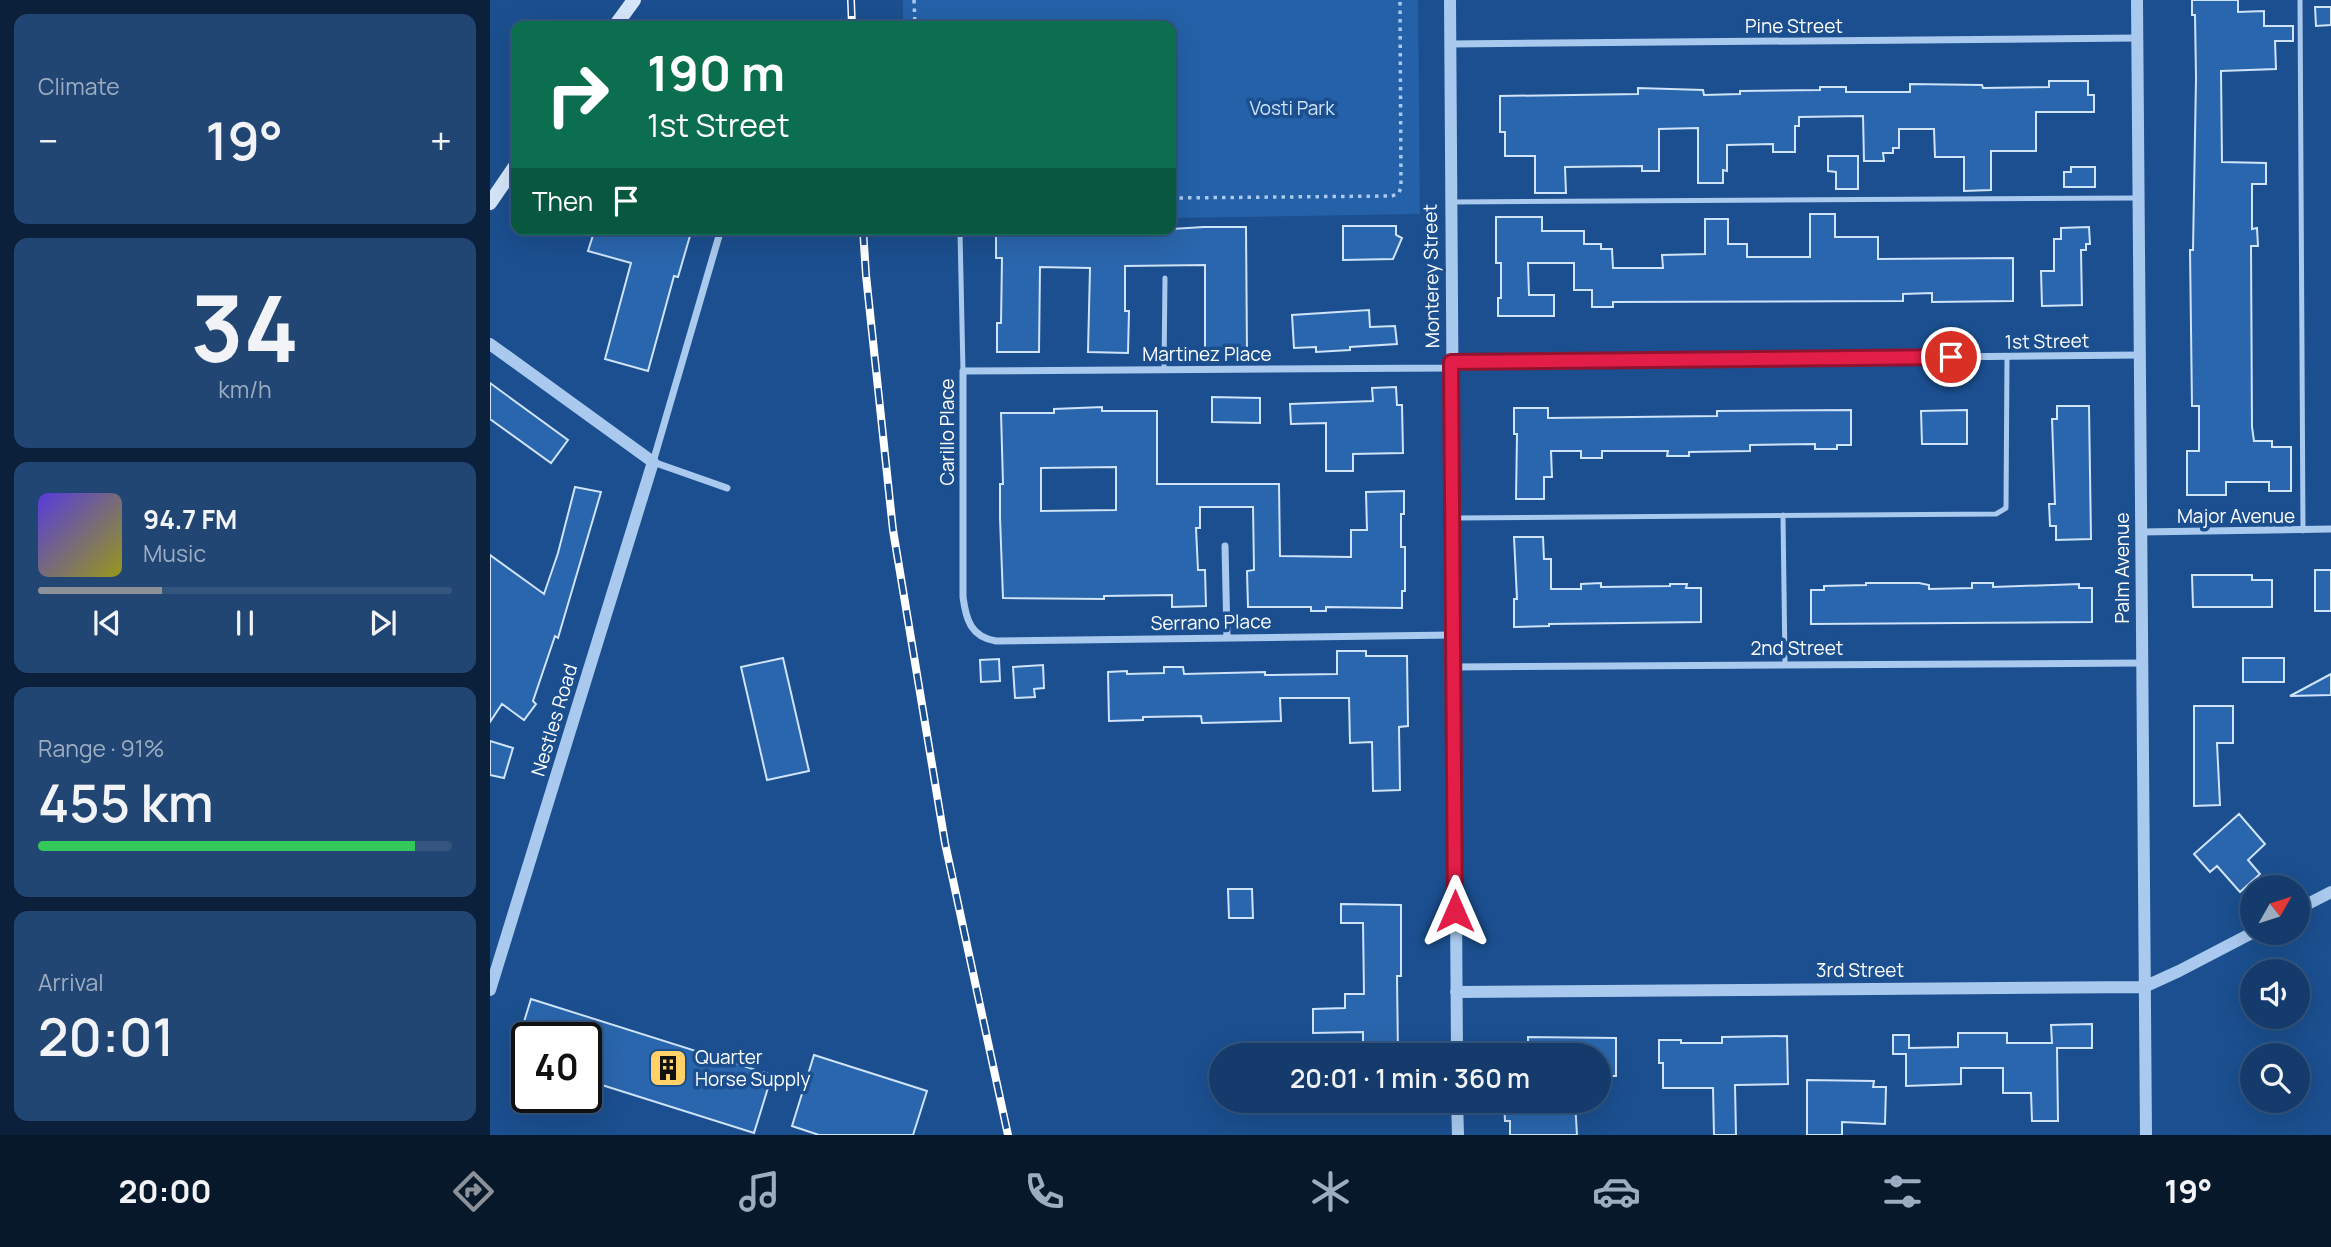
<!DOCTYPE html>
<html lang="en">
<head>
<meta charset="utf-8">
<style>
  :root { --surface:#143b6b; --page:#214673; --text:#f1f3f6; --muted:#9dadc1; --line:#33557e; --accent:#8c9099 }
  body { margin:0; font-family:Manrope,sans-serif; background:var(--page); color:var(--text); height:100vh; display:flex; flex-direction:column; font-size:26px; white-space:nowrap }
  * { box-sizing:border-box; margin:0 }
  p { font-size:23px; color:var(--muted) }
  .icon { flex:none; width:38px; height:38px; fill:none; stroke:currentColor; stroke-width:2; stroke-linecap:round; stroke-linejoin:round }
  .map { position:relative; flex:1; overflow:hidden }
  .drawer { display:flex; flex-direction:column; gap:14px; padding:14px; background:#0b203b; width:490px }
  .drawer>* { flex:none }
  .hud { position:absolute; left:21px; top:21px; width:665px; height:214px; border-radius:14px; box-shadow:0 7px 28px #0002,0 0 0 2px var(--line); background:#0b6e4f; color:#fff; overflow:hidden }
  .needle { width:46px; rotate:51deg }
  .buttons { position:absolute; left:1750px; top:875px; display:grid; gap:14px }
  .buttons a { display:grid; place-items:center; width:70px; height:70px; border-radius:50%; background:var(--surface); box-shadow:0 7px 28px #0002,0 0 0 2px var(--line); font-size:35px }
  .speed { position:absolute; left:21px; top:1022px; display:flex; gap:14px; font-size:35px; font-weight:700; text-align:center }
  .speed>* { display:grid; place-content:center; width:91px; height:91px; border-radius:50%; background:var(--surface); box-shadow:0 7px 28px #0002,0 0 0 2px var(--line); line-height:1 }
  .speed .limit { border:4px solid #111; border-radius:10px; background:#fff; color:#111 }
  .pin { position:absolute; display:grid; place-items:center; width:60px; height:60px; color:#fff; margin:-30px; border:4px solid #fff; border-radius:50%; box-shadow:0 2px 7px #0007 }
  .me { position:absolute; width:77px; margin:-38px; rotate:0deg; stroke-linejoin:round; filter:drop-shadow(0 0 5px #0008) }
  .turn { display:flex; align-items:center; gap:24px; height:147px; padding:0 21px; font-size:32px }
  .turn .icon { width:91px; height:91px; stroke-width:2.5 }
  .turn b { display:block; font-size:49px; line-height:60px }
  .then { display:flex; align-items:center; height:66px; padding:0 21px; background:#0003; gap:14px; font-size:26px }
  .big { font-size:52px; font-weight:600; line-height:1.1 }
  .drawer .tile { flex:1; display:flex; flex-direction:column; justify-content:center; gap:10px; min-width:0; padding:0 24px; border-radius:14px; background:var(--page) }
  .drawer .dial { align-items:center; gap:0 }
  .dial b { font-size:91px; line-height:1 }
  .song { display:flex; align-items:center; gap:21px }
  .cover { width:84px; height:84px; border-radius:10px; background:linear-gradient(135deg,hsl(250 70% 55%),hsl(60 70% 35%)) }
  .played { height:7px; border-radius:4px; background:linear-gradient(90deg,var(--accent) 30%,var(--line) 30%) }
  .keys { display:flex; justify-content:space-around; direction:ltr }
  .heat { display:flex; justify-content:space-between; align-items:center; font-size:38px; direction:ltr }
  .charge { height:10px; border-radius:5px; background:linear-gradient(90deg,#34c759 91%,var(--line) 0) }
  .trip { position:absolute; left:719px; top:1043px; width:402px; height:70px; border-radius:35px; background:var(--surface); box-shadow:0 7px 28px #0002,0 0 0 2px var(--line); font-weight:600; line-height:70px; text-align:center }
  .menu { display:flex; height:112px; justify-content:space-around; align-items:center; background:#08182b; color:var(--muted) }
  .menu .icon { width:49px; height:49px }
  .menu .on { color:var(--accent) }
  .menu b { font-size:32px; color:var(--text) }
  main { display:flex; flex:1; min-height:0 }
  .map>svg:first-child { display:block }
  .green { fill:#2461a8 }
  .building { fill:#2a66ad; stroke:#cfe3fa; stroke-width:2; fill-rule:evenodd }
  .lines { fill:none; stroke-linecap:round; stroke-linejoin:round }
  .path { stroke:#a9c9ee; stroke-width:3.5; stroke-dasharray:3.5 5; stroke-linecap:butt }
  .service { stroke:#a9c9ee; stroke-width:5 }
  .minor { stroke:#a9c9ee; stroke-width:7 }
  .tertiary { stroke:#a9c9ee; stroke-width:12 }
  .secondary { stroke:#d6e6fa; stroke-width:14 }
  .rail-casing { stroke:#fff; stroke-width:8 }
  .rail { stroke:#1b4f8f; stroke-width:5; stroke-dasharray:16; stroke-linecap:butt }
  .route-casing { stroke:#92132f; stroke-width:18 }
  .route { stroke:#e11d48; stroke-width:12 }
  .labels { text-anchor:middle; stroke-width:7; stroke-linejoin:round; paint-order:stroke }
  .street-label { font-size:19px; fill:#fff; stroke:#1b4f8f }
  .park-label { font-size:19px; fill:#cfe3fa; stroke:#1b4f8f }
  .poi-label { font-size:19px; fill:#fff; stroke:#1b4f8f; text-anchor:start }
</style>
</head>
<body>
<main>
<section class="drawer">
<div class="tile"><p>Climate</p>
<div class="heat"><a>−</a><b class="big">19°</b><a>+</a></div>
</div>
<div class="tile dial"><b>34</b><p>km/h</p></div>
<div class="tile">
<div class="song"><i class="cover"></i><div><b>94.7 FM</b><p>Music</p></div></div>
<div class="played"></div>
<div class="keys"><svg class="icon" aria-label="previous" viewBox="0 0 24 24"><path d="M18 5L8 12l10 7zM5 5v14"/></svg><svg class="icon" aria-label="pause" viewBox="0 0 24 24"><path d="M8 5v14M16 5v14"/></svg><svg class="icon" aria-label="next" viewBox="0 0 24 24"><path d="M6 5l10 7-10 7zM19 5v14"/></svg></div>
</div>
<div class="tile"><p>Range · 91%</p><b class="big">455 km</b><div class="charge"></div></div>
<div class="tile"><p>Arrival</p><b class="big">20:01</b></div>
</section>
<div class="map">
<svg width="1841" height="1135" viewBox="0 0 1841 1135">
  <rect width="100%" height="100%" fill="#1b4f8f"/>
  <!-- green -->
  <path class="green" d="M413 0H928L930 214 681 218V26H413Z"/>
  <!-- building -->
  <path class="building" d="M1702 0H1748V12L1774 11V26H1803V41H1785L1786 69 1731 71 1732 162 1776 163V184H1762V229L1767 228 1768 246H1761L1762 427 1764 441H1782V447H1801V491H1779V482H1736V495H1697V451H1709V406H1702L1700 250H1703L1706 78 1705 15H1702Z
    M1825 7H1841V25L1826 26Z
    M1559 81H1598V95H1604V112H1546V151H1501V190L1474 191V157H1445L1444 129H1409V148H1403V153H1393L1394 161H1374L1373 116 1309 117V126H1305V152H1283V144L1237 145V171L1233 170V183H1208V128L1169 129V171H1152V166L1075 167 1076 193H1045V156H1015V132H1010V96L1148 94V88L1213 90 1214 95 1250 94V91L1330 90V87H1356V92H1420V84L1492 85 1493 88 1559 87Z
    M1338 156H1368V189H1346V172L1338 171Z
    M1581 167H1605V187H1574V172H1581Z
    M1320 214H1345V237H1388V259L1523 258V301L1442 302V293L1413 294V301L1123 302V307H1102V290H1084V263H1038L1039 295H1064V316H1008V298H1011V263H1006V217H1052V231H1094V244H1111V249H1122L1123 268H1173L1172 255 1215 254V219H1238V244H1257V257H1320Z
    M853 226H906V235L912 238 903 259 853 260Z
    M714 227H756L757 352H715V265L635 266V311H639L638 353 598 352 600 268 550 267 549 352H507V323H511L512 258H506V229H681Z
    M1599 227 1600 244H1596V250H1591L1592 305 1552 306 1551 271H1564V239H1571V228Z
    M105 229H202L188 277 184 276 158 371 115 359 141 263 98 251Z
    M879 310 880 327 905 326 907 344 860 347V350L826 352V347L804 348 802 315Z
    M0 383 78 440 61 463 0 419Z
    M906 387 907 405H912L913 453 863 454V471H836V423L801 424 800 404 883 401 882 388Z
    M722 397 770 398V423L722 422Z
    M1567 406H1599L1601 539 1566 540V526H1560L1559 504H1565L1562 419H1567Z
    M612 407V411H667V484H789L790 556 861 557V530H877L876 492 914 491V514H911V547H915V591H912V608L836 607V611H821V607H758L757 571 764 570 763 507H710V528H706L708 570H715L716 606 682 607V595L614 596V599L513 598 510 518V484H513L511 413H564V409ZM626 467V510L551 511V468Z
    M1024 408H1058V418L1227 416V411L1361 410V445H1347V449H1325V444L1260 445V451L1199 452V456H1177L1178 451H1112V458H1091V451H1061L1062 477H1054V499H1026L1027 434H1024Z
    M1477 410V444H1432L1431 411Z
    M85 487 111 492 68 638 65 636 43 701 46 704 34 720 12 704 0 722V555L54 594 68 553Z
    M1024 537H1053L1054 559H1061V589H1091V584L1111 583V587L1180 586V584H1197L1196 588H1211V622L1059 624V626L1024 627V599H1027Z
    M1825 570H1841V611H1825Z
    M1702 575H1762V580H1782V607H1703Z
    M1376 583H1429L1439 585V589L1482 588V583H1503V587L1589 584V588H1602V622L1321 624V590H1334V586L1376 585Z
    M847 651H876V656H917L918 726 909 727 910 790 883 791 882 742 860 743 859 698H790L791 721 712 723 711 716 653 717V720L619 721 618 672 637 671V674L674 673V667H693L694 674 775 672V675L847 674Z
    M293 658 319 771 277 780 251 667Z
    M1753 658H1794V682H1753Z
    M509 659 510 681 491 682 490 660Z
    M553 665 554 688 544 689 545 697 525 698 523 667Z
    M1841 674V695L1800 696Z
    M1704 706H1743V743H1727L1730 805 1704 806Z
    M0 741 23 748 14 778 0 775Z
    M1749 814 1775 844 1758 860 1770 874 1750 892 1727 866 1720 872 1704 854Z
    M738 889H762L763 918H739Z
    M851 904 911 905V976H907L908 1055H873V1032L823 1033V1009L855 1008V994H874L873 923H851Z
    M41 999 282 1075 264 1133 96 1080V1038H29Z
    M1602 1024V1048H1567L1568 1121H1542L1541 1093H1513V1068H1471V1084L1416 1086V1054H1403V1035H1419V1048L1468 1047V1033H1517V1043H1562L1561 1025Z
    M1297 1036 1298 1084 1245 1085 1246 1135H1224L1223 1088H1173V1063H1169V1040H1191V1043H1232V1037Z
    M1038 1037 1126 1038V1076H1110V1055H1038Z
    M324 1055 437 1091 423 1135H329L302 1126Z
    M1317 1080 1384 1081 1383 1087H1396L1395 1124 1352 1122V1135H1317Z
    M1014 1101H1085L1087 1135H1020V1121H1015Z"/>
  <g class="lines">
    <!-- path -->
    <path class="path" d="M424 0 425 26
      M681 198 902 196 909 193 911 187 910 0"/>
    <!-- service -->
    <path class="service" d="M1810 0 1813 531
      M962 202 1648 198
      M470 232 473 371
      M674 370 675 278
      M1293 515 1295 663
      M965 518 1506 514 1516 508 1517 357"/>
    <!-- minor -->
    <path class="minor" d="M960 44 1647 38
      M231 229 163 462 237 488
      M962 362 1650 355
      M961 368 473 371V597C476 620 481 637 506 641L963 635
      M1651 532 1841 529
      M735 546 737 637
      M964 667 1652 663"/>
    <!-- tertiary -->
    <path class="tertiary" d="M960 0 967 1055
      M1647 0 1656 1135
      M0 344 163 462 0 990
      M1808 909 1841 892
      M966 992 1654 987 1689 971 1762 933
      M967 1101 968 1135"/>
    <!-- secondary -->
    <path class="secondary" d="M125 26 144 0
      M0 203 26 165"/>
    <defs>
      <path id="rail" d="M361 0 362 26
        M373 229 376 275 403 530 455 843 518 1135"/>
    </defs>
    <!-- rail casing -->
    <use href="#rail" class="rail-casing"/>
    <!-- rail -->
    <use href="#rail" class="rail"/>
  </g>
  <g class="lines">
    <defs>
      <path id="route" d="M965 911 961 362 1461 357"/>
    </defs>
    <!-- route casing -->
    <use href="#route" class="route-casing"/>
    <!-- route -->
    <use href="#route" class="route"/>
  </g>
  <!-- icons -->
  <defs>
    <symbol id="building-square" viewBox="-11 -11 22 22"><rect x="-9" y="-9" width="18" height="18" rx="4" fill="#ffd166" stroke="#1b4f8f"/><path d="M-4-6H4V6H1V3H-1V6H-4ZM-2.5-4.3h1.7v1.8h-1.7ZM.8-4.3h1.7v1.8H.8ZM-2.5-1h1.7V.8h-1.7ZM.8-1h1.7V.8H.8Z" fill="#111"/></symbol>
  </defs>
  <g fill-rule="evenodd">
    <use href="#building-square" x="156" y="1046" width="44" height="44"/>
  </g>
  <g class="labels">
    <!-- street labels -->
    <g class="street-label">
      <text x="1304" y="33">Pine Street</text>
      <text transform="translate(941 276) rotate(-91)" y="7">Monterey Street</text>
      <text transform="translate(1557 341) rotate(-1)" y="7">1st Street</text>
      <text x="717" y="361">Martinez Place</text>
      <text transform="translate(457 432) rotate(-90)" y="7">Carillo Place</text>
      <text x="1746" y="523">Major Avenue</text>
      <text transform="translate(1632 568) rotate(-90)" y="7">Palm Avenue</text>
      <text transform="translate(721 622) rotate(-1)" y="7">Serrano Place</text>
      <text x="1307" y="655">2nd Street</text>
      <text transform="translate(64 720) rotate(-73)" y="7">Nestles Road</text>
      <text x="1370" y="977">3rd Street</text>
    </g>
    <!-- park labels -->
    <g class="park-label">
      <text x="802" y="115">Vosti Park</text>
    </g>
    <!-- poi labels -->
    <g class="poi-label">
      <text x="205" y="1064">Quarter<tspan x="205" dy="22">Horse Supply</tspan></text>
    </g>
  </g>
</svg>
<div class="buttons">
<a><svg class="needle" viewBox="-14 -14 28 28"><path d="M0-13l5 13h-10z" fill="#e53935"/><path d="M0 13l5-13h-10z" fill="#9dadc1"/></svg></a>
<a><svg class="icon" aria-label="sound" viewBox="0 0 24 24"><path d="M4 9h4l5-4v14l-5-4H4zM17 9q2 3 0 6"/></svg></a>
<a><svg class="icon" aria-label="search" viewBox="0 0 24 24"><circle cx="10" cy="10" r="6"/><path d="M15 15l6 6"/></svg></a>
</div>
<div class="speed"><div class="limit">40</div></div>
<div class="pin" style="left:1461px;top:357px;background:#d93025"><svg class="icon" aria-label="arrive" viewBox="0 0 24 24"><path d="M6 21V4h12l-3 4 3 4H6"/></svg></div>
<svg class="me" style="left:965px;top:911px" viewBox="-20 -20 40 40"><path d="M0-17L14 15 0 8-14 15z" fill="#e11d48" stroke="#fff" stroke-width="4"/></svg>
<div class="trip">20:01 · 1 min · 360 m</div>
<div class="hud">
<div class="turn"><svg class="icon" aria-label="right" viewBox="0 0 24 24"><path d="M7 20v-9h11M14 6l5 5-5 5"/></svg><div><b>190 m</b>1st Street</div></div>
<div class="then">Then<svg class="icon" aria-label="arrive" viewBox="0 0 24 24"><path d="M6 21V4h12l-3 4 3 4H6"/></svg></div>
</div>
</div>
</main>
<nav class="menu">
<b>20:00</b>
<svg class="icon on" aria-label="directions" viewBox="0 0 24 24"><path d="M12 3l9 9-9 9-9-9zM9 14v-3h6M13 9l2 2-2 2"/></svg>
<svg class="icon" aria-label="music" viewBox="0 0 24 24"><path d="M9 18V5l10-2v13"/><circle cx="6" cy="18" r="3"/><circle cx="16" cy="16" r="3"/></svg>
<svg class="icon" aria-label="phone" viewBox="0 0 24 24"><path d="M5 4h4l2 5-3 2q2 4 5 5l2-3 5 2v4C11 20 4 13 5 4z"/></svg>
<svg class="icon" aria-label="climate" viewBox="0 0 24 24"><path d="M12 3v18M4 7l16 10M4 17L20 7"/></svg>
<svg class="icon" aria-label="car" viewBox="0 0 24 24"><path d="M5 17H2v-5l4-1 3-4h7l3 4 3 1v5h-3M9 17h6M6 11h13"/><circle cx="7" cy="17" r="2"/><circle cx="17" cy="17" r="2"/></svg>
<svg class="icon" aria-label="filters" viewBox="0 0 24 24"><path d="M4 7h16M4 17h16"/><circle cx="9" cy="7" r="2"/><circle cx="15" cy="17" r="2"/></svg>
<b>19°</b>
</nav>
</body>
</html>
